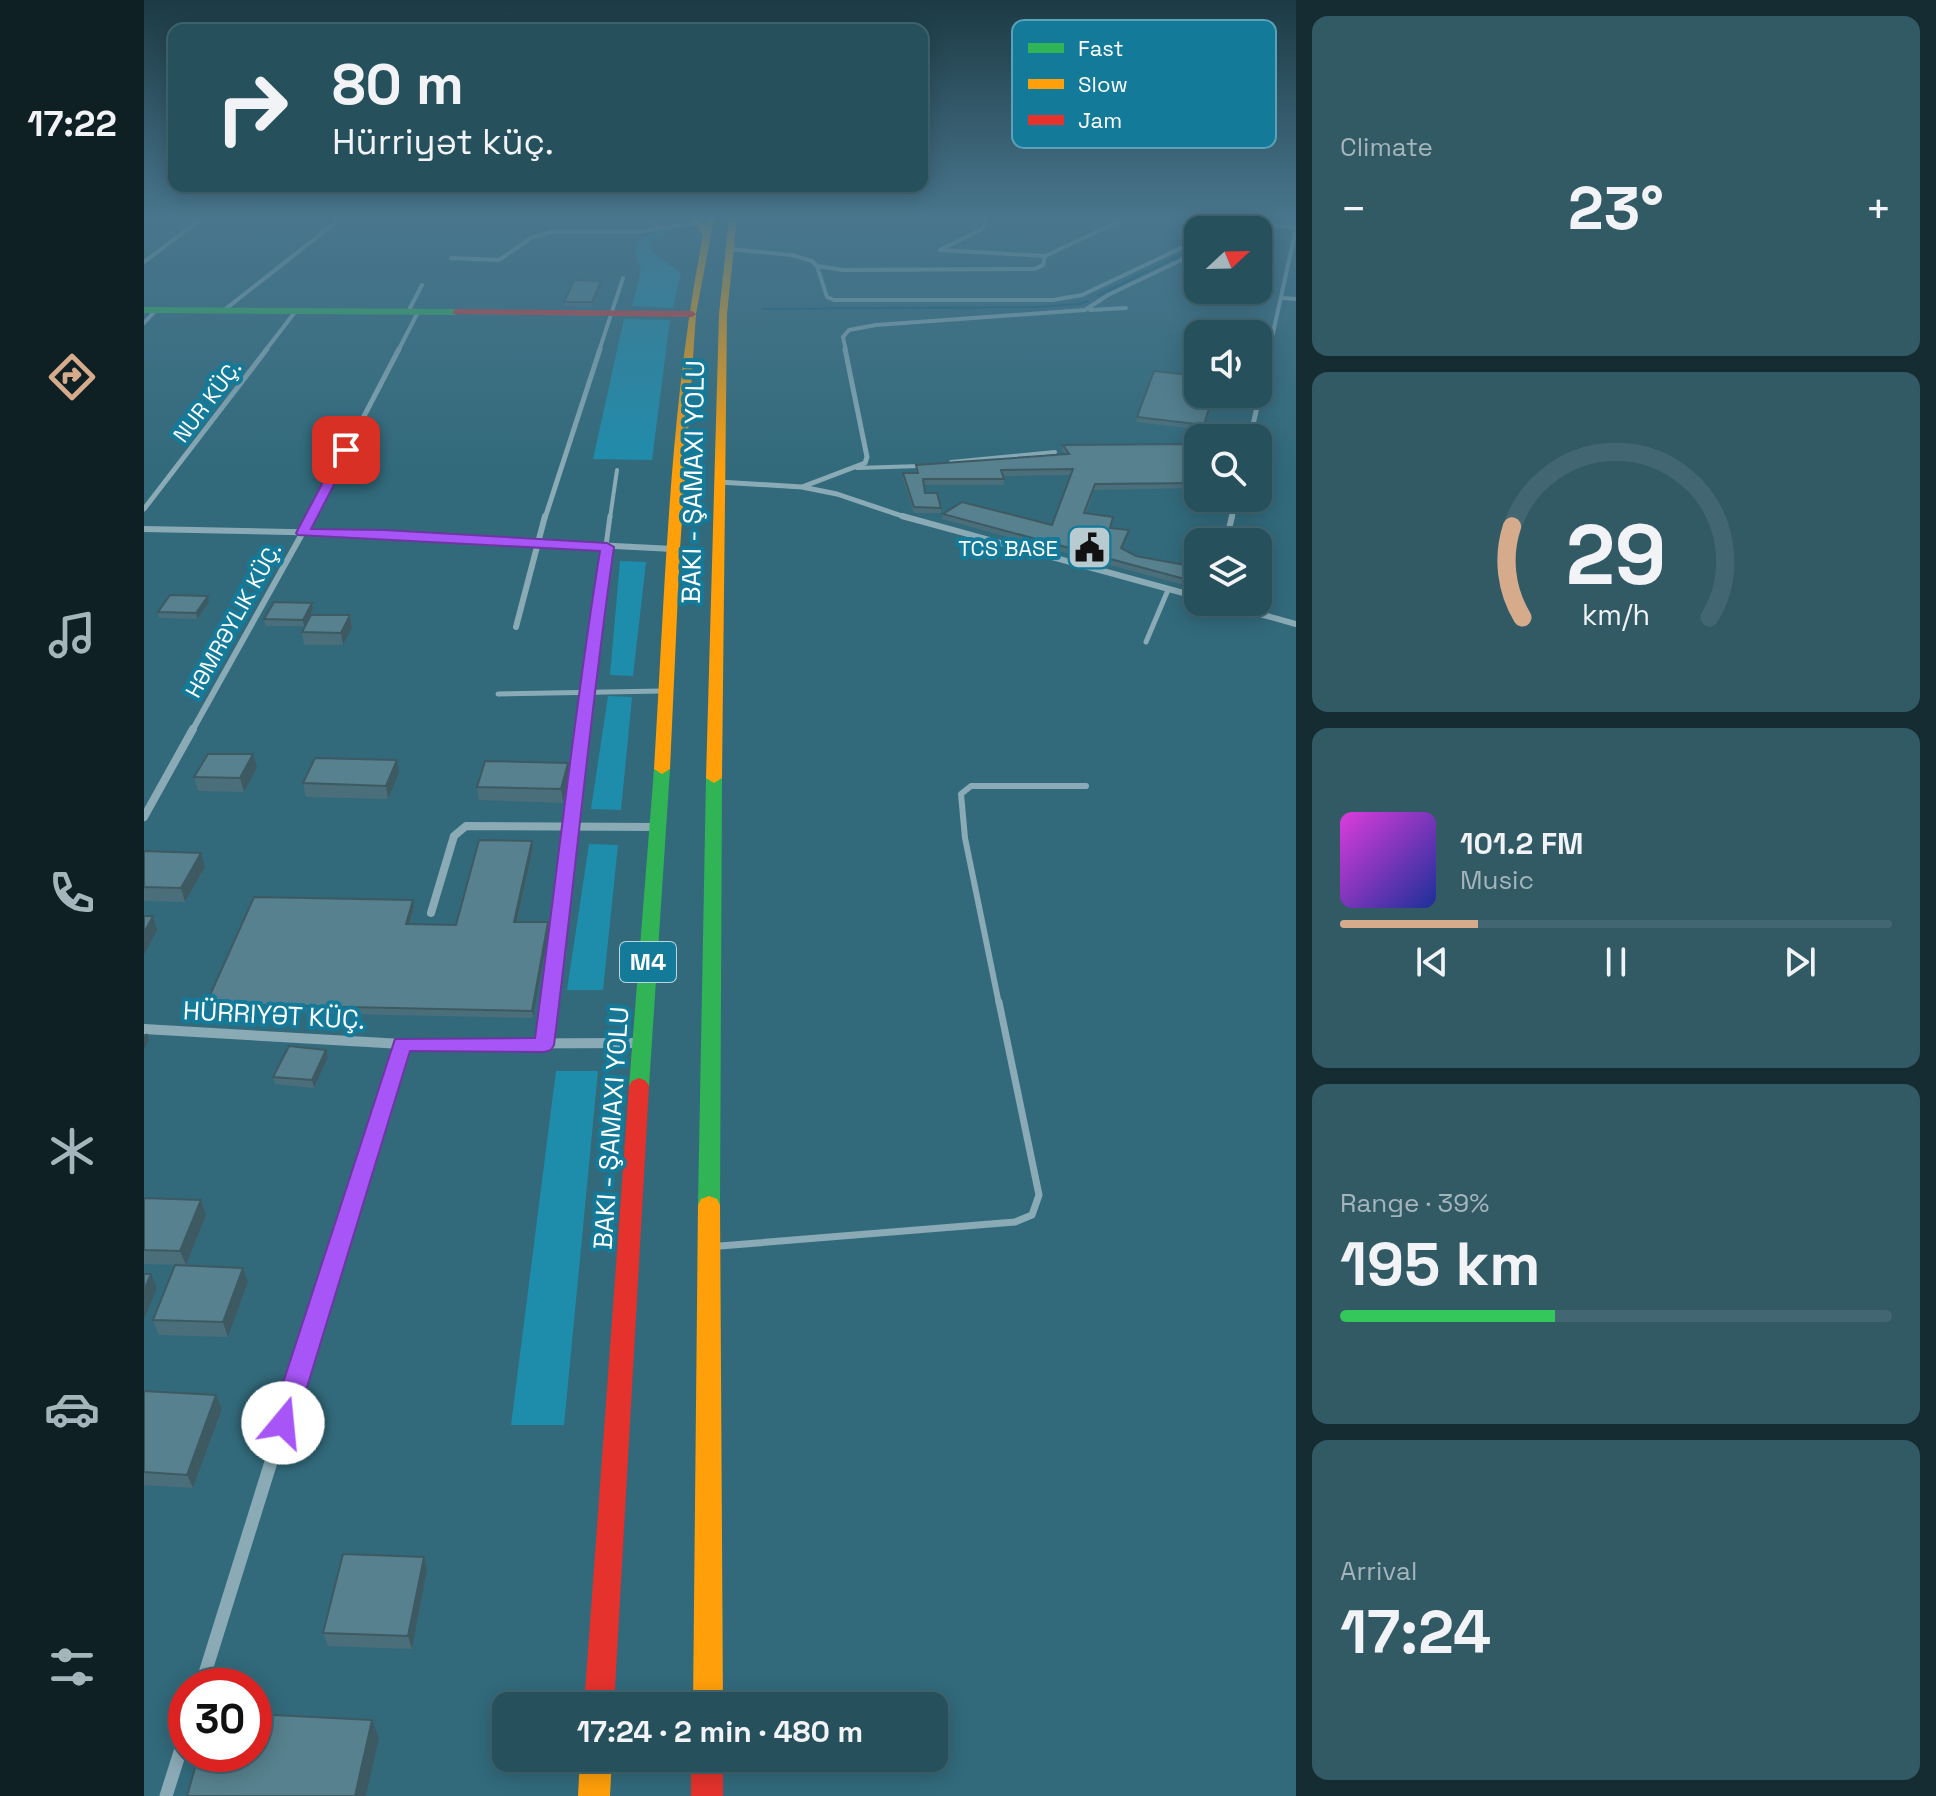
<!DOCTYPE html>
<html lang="en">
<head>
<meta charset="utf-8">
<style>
  :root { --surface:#26505c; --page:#325a65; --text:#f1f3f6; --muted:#a4b5bb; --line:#426772; --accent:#d6ab8b }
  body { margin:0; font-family:"Space Grotesk",sans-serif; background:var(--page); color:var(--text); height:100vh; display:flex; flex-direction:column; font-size:30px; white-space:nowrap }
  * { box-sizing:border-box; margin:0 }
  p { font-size:26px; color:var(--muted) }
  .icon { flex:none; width:44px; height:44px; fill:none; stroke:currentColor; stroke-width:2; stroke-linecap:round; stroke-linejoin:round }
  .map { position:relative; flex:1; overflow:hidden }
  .side { display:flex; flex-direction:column; gap:16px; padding:16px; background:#152c33; width:640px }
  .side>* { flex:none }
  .top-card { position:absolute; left:24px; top:24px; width:760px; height:168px; border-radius:16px; box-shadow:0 4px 20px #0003,0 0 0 2px var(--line); background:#26505c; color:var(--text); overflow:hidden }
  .needle { width:52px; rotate:68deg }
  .fabs { position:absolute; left:1040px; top:216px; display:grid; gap:16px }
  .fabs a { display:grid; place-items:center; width:88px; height:88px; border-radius:16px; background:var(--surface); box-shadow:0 4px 20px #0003,0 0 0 2px var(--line); font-size:40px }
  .speed { position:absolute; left:24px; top:1668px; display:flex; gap:16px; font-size:40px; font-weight:700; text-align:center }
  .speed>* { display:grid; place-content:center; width:104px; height:104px; border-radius:50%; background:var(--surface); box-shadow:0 4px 20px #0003,0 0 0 2px var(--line); line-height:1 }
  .speed .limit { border:12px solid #d22; background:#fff; color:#111 }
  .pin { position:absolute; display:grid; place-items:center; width:68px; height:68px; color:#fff; margin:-34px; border-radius:16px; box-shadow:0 4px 12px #0006 }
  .me { position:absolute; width:88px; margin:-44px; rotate:17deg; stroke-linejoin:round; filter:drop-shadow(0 0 6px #0008) }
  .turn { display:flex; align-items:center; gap:28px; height:168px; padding:0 32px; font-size:36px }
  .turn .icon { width:104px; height:104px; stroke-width:2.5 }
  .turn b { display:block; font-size:56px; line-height:68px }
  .big { font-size:60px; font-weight:600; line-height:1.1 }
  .side .widget { flex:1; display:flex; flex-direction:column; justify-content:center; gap:12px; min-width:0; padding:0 28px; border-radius:16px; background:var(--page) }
  .side .dial { align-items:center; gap:0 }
  .dial svg { height:208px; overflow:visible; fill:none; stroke:var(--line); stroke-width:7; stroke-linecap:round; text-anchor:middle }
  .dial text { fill:var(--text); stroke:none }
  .song { display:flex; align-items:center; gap:24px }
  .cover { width:96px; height:96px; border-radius:12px; background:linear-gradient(135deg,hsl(300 70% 55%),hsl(230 70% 35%)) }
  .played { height:8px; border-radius:4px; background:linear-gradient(90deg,var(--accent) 25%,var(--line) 25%) }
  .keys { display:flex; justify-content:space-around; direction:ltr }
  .heat { display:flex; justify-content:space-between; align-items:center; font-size:44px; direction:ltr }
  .charge { height:12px; border-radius:6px; background:linear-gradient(90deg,#34c759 39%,var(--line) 0) }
  .trip { position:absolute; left:348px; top:1692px; width:456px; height:80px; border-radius:16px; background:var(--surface); box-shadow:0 4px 20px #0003,0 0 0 2px var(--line); font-weight:600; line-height:80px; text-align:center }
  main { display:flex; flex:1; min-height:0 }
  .tabs { display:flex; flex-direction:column; width:144px; justify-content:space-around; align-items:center; background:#0f2025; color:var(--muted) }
  .tabs .icon { width:56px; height:56px }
  .tabs .selected { color:var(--accent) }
  .tabs b { font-size:36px; color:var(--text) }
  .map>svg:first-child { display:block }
  .green { fill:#1e8dac }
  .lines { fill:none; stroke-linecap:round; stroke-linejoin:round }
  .stream { fill:#0f5d76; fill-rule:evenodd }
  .lane-far4 { stroke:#8aabb6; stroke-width:3 }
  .lane-far3 { stroke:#8aabb6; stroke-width:4 }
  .lane-far2 { stroke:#8aabb6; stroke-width:5 }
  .lane-far1 { stroke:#8aabb6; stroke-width:6 }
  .lane { stroke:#8aabb6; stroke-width:7 }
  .street-far5 { stroke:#8aabb6; stroke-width:4 }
  .street-far4 { stroke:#8aabb6; stroke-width:5 }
  .street-far3 { stroke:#8aabb6; stroke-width:6 }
  .street-far2 { stroke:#8aabb6; stroke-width:8 }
  .street-far1 { stroke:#8aabb6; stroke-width:10 }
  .street { stroke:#8aabb6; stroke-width:13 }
  .fast { fill:#30b455; fill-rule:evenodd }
  .slow { fill:#ff9f0a; fill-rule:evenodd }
  .jam { fill:#e5322d; fill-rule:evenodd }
  .wall { fill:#4b6f7a }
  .shaded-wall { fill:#3d5a63 }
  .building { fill:#57818e; stroke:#3d5a63; stroke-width:2 }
  .route { fill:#a855f7; stroke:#6d37a1; stroke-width:2 }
  .labels { text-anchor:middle; stroke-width:8; stroke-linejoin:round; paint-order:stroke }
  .far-street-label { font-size:22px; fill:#fff; stroke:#137a9a }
  .far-poi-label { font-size:22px; fill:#fff; stroke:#137a9a; text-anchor:end }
  .shield { fill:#137a9a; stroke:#b8d7e1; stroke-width:2 }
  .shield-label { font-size:24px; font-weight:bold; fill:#fff }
  .street-label { font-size:26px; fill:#fff; stroke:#137a9a }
  .key { fill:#137a9a; stroke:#5aa2b8; stroke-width:2 }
  .key-label { font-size:22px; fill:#fff }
</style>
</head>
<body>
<main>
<nav class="tabs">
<b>17:22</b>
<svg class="icon selected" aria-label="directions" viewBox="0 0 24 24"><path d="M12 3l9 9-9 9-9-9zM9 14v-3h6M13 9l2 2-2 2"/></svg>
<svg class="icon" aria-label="music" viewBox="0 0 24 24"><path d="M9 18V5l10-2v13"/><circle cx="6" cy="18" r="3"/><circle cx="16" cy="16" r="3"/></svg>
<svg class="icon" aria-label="phone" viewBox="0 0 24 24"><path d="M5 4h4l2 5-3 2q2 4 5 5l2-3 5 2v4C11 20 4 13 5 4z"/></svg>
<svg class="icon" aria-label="climate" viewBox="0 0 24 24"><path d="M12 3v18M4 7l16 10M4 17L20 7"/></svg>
<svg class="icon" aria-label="car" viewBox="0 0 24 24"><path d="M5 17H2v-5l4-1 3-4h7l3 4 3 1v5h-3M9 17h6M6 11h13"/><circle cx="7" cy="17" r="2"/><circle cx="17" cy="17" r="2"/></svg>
<svg class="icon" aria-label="filters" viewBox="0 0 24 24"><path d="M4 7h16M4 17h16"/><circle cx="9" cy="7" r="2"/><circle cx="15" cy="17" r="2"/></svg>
</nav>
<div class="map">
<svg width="1152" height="1796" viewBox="0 0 1152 1796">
  <rect width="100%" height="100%" fill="#326a7b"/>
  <!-- green -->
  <path class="green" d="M518 229 528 231 508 240V252L537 273 529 308 488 306 497 270 491 253 493 240Z
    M480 319 526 320 508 460 449 459Z
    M476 561 502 562 489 676 466 675Z
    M464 696 488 697 477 810 447 809Z
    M445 844 474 845 459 990H423Z
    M412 1071H454L420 1425H367Z"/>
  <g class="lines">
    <!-- stream -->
    <path class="stream" d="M1105 219H1110L1089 230H1084Z
      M1054 245V248L956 296 952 295Z
      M943 300 945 302 936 305 894 308 619 310 617 309 619 308 894 306 935 303Z"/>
    <!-- lane-far4 -->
    <path class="lane-far4" d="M501 219 517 227"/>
    <!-- lane-far3 -->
    <path class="lane-far3" d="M807 462 911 452
      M713 468 776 466
      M466 518 473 470"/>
    <!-- lane-far2 -->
    <path class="lane-far2" d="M1002 642 1024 590
      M354 694 518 691
      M437 731 466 516"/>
    <!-- lane-far1 -->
    <path class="lane-far1" d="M405 1004 429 826 438 729
      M855 1004 821 838 817 794 827 786H942"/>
    <!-- lane -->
    <path class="lane" d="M400 1045 406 1002
      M576 1246 871 1222 888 1215 895 1195 855 1002"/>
    <!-- street-far5 -->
    <path class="street-far5" d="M843 219 840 228 796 250 901 256
      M1074 230 1097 219
      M1100 230 1115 225 1152 227
      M585 249 648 255 668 261 673 266 699 270 891 269 899 265 901 256 980 219
      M307 258 355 260 387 238 410 231 492 232 554 223
      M0 262 57 219
      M673 266 683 297 690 300H909L938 295 1054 240
      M1139 298 1152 299
      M946 310 982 308
      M79 311 196 219
      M264 312 278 285
      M0 323 12 310
      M121 351 151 312
      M254 351 274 312
      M455 351 479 278
      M702 351 699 337 705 330 732 325 941 310 964 295 1054 252
      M1125 351 1152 229"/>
    <!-- street-far4 -->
    <path class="street-far4" d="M1106 438 1126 349
      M575 482 658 487 693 494 764 518
      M658 487 721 463 723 457 701 349
      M0 509 123 349
      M167 518 255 349
      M401 518 456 349
      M1088 518 1092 498"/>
    <!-- street-far3 -->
    <path class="street-far3" d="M758 516 1054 597
      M0 529 240 534 529 549
      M1082 542 1088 516
      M1073 602 1152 624
      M372 627 401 516
      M48 731 168 516"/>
    <!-- street-far2 -->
    <path class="street-far2" d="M0 817 49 729
      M287 913 310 836 322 826 513 827"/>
    <!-- street-far1 -->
    <path class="street-far1" d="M0 1029 258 1044 495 1043
      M162 1352 258 1044"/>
    <!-- street -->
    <path class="street" d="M57 1686 162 1350
      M22 1796 42 1733"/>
    <!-- fast -->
    <path class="fast" d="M0 307 311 309 315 312 311 315 0 313Z
      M518 764 526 769 505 1086 502 1091H488L485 1086 510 769Z
      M570 773 578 778 576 1205 573 1211 565 1214 557 1211 554 1205 562 778Z"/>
    <!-- slow -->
    <path class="slow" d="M546 219H554L561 227 562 219H570L552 314 536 549 526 769 518 774 510 769C521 591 525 410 559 235Z
      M585 219H593L583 314 578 778 570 783 562 778 575 314Z
      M565 1196 573 1199 576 1205 579 1706H549L554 1205 557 1199Z
      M436 1758H468L466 1796H434Z"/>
    <!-- jam -->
    <path class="jam" d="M311 309 548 311 552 314 548 317 308 314Z
      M495 1078 502 1081 505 1086 470 1706H440L485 1086 488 1081Z
      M547 1758H579V1796H547Z"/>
  </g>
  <!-- wall -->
  <path class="wall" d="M457 281V285L448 307 421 306 420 302Z
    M1069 394 1059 430 992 422 993 417Z
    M919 445 1054 454V488L950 490 942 514 967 528 985 530 978 549 992 556 1048 581 1047 587 798 519 799 514 908 525 927 475 859 476 860 479V485H780L781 493 797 508V513H770L759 479V473H772V465L921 454 918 450Z
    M65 602 53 619 15 618 14 612Z
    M168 603 169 609 160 626H122L120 619Z
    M206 615 208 628 199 645H160L158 632Z
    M113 768 100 792 54 791 50 777Z
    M255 773 244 799 162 797 159 783Z
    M425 777 419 803 335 800 333 787Z
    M389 848 373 922H404L405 930 389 1018 65 1011 62 1004 269 900 270 907 266 924 312 925Z
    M0 851 61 867 41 902 0 901Z
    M182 1050 184 1057 170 1088 131 1084 129 1077Z
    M0 1198 57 1200 62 1215 42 1265 0 1264Z
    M104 1282 84 1337 15 1335 9 1320Z
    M0 1391 72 1395 78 1409 49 1488 0 1485Z
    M280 1557 283 1570 268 1649 184 1646 179 1633Z"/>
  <!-- shaded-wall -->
  <path class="shaded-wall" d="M457 281V285L448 307V302Z
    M64 596 65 602 53 619 52 613Z
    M168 603 169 609 160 626 159 620Z
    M206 615 208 628 199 645 197 633Z
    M109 754 113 768 100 792 96 778Z
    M253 760 255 773 244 799 242 786Z
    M424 763 425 777 419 803 417 789Z
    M388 841 389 848 371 929 370 922Z
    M57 853 61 867 41 902 37 888Z
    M269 900 270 907 263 931 262 924Z
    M9 916 13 930 0 955V933Z
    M404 922 405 930 389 1018 388 1011Z
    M3 1033 5 1040 0 1049V1037Z
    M182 1050 184 1057 170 1088 168 1080Z
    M57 1200 62 1215 42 1265 36 1251Z
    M99 1268 104 1282 84 1337 79 1322Z
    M7 1274 13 1288 0 1319V1290Z
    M72 1395 78 1409 49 1488 43 1475Z
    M280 1557 283 1570 268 1649 264 1636Z
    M228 1720 235 1738 222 1796H211Z"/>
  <!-- building -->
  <path class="building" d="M430 280 457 281 448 302H420Z
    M1010 371 1054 376V394H1069L1060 425 993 417Z
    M1047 444 1054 454V483L951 484 940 513 969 517 966 528 985 530 977 548 992 556 1041 565 1044 546 1052 547 1048 581 799 514 818 502 908 525 929 469 857 470 860 479H779L781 493H793L797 508 770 507 759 473H774L772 465 925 454 919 445Z
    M26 595 64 596 52 613 14 612Z
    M130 602 168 603 159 620 120 619Z
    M167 615H206L197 633 158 632Z
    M64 754H109L96 778 50 777Z
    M171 758 253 760 242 786 159 783Z
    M341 761 424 763 417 789 333 787Z
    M335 840 388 841 370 922H404L388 1011 62 1004 110 897 269 900 262 924 312 925Z
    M0 851 57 853 37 888 0 887Z
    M0 916H9L0 933Z
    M145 1046 182 1050 168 1080 129 1077Z
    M0 1198 57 1200 36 1251 0 1250Z
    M31 1265 99 1268 79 1322 9 1320Z
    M0 1274H7L0 1290Z
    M0 1391 72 1395 43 1475 0 1472Z
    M199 1554 280 1557 264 1636 179 1633Z
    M110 1714 228 1720 211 1796H43L55 1754H110Z"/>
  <!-- sky -->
  <linearGradient id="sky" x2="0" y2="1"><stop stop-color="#1c3a44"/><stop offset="0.46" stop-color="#49768d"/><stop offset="1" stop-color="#49768d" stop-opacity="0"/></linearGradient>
  <rect width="1152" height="471" fill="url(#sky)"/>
  <!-- route -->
  <path class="route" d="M202 447 208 450 167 529 240 530 463 543 470 547C446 713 431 879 410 1045L407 1050 400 1052 266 1051 152 1423 149 1432 139 1436 130 1432 126 1423 251 1039 391 1038C413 875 430 712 456 551L154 535 152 533 196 450Z"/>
  <!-- icons -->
  <defs>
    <symbol id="civic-square" viewBox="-11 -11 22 22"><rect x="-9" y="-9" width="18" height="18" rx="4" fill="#b7cbd1" stroke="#137a9a"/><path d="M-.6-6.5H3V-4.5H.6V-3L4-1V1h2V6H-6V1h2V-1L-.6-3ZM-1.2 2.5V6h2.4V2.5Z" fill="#111"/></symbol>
  </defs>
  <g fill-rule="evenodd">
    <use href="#civic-square" x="920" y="522" width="51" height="51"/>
  </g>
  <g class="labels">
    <!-- far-street labels -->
    <g class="far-street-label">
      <text transform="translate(63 401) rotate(-53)" y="8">NUR KÜÇ.</text>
      <text transform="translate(89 620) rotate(-61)" y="8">HƏMRƏYLIK KÜÇ.</text>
    </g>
    <!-- far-poi labels -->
    <g class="far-poi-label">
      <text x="914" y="556">TCS BASE</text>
    </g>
    <!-- shield labels -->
    <rect class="shield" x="476" y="942" width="56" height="40" rx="6"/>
    <g class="shield-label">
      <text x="504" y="970">M4</text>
    </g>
    <!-- street labels -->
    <g class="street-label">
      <text transform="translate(549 482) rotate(-89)" y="9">BAKI - ŞAMAXI YOLU</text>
      <text transform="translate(130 1015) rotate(3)" y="9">HÜRRIYƏT KÜÇ.</text>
      <text transform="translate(467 1128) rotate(-86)" y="9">BAKI - ŞAMAXI YOLU</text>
    </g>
  </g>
  <!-- legend -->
  <rect x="868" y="20" width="264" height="128" rx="12" class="key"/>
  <rect x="884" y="43" width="36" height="10" fill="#30b455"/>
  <rect x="884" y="79" width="36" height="10" fill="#ff9f0a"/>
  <rect x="884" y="115" width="36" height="10" fill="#e5322d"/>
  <g class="key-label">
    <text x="934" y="56">Fast</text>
    <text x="934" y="92">Slow</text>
    <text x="934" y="128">Jam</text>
  </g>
</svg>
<div class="fabs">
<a><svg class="needle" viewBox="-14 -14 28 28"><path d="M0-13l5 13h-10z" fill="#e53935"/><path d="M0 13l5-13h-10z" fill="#a4b5bb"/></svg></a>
<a><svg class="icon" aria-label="sound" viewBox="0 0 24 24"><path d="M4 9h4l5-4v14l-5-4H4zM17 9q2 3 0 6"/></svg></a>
<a><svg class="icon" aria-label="search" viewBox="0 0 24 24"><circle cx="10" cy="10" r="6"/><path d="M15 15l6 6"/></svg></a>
<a><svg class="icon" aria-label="layers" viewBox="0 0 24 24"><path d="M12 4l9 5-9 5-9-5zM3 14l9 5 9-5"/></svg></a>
</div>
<div class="speed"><div class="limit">30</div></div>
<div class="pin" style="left:202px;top:450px;background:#d93025"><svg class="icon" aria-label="arrive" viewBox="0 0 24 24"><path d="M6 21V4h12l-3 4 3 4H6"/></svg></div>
<svg class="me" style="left:139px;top:1423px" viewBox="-20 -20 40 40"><circle r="19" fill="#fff"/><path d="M0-13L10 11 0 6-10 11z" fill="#a855f7"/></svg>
<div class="trip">17:24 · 2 min · 480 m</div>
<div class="top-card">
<div class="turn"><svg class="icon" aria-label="right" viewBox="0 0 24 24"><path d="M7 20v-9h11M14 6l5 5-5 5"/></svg><div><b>80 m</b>Hürriyət küç.</div></div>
</div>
</div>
<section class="side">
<div class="widget"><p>Climate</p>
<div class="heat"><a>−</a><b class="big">23°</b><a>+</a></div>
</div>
<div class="widget dial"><svg viewBox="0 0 100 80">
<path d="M14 69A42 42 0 1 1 86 69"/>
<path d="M14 69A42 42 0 0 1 10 34" stroke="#d6ab8b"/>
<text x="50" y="56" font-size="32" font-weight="700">29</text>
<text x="50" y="72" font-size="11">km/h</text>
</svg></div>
<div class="widget">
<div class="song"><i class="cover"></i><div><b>101.2 FM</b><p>Music</p></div></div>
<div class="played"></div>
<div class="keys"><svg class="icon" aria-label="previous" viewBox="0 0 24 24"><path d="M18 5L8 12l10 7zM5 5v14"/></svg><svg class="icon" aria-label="pause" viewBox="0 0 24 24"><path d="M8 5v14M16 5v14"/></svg><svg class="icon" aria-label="next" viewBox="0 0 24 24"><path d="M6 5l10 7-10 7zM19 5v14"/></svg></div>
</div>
<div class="widget"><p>Range · 39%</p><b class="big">195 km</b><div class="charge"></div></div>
<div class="widget"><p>Arrival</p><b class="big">17:24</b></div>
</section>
</main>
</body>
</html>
